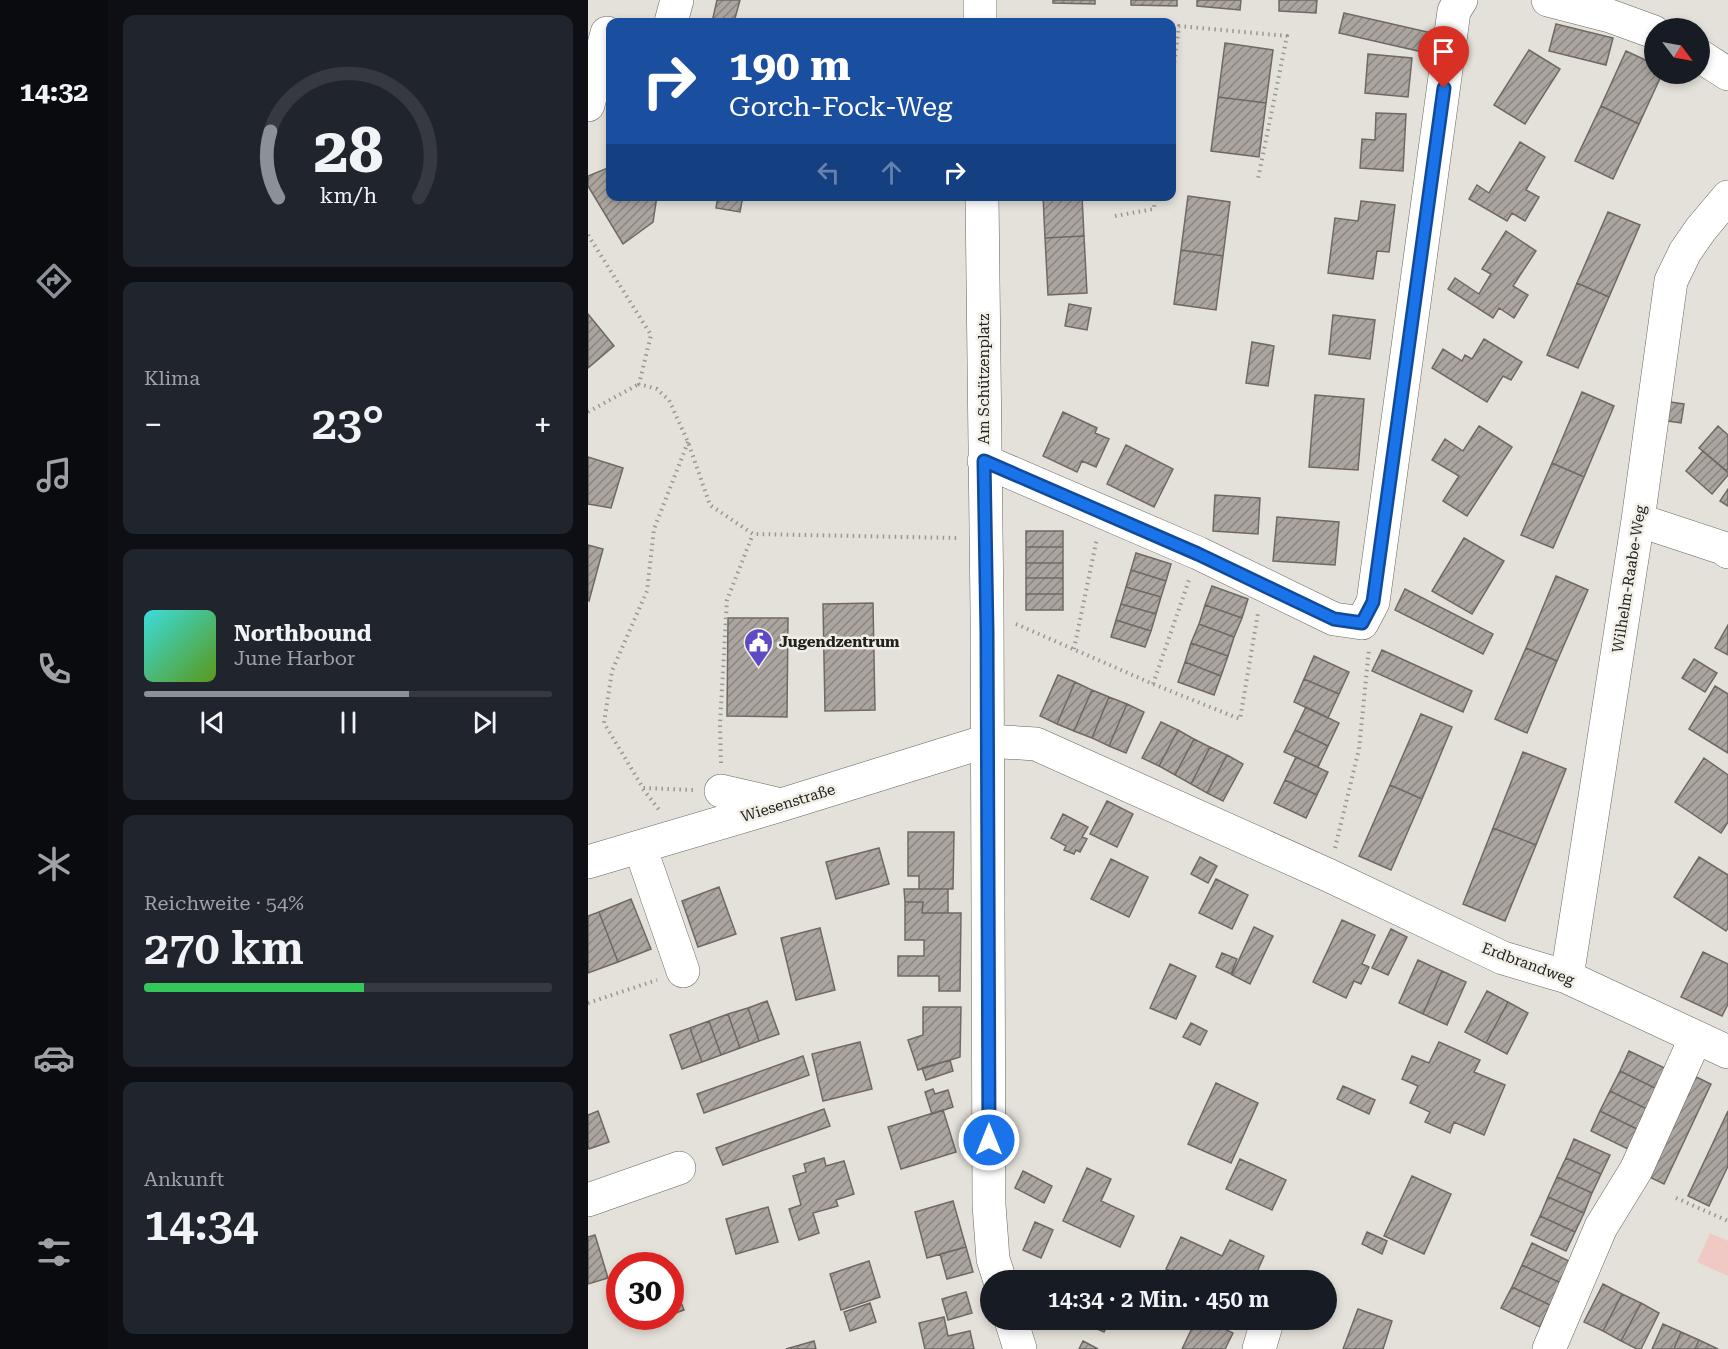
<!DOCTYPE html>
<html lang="de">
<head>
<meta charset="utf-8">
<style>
  :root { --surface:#171b24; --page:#20242c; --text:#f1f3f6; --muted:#9ea1a6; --line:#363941; --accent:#8c9099 }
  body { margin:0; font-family:"Roboto Serif",serif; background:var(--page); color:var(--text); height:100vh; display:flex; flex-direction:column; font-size:22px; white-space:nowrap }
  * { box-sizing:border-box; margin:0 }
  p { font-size:20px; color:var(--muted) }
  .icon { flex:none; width:33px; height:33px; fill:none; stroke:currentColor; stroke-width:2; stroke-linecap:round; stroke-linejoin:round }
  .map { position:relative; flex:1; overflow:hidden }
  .sheet { display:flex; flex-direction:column; gap:15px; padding:15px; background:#0d0f14; width:480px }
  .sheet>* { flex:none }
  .banner { position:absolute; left:18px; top:18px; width:570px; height:183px; border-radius:12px; box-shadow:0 3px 9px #0003; background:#1a4fa0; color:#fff; overflow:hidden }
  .needle { width:39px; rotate:122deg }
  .tools { position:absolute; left:1056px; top:18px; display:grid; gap:12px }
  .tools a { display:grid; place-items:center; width:66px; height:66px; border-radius:50%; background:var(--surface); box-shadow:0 3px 9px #0003; font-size:30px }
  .speed { position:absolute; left:18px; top:1252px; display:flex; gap:12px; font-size:30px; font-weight:700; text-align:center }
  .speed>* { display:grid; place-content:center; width:78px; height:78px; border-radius:50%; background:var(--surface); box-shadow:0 3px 9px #0003; line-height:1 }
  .speed .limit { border:9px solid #d22; background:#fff; color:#111 }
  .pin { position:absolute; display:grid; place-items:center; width:51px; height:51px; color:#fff; margin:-62px -26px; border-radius:50% 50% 50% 0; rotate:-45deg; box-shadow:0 0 6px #0007 }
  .pin .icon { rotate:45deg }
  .me { position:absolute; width:66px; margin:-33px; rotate:0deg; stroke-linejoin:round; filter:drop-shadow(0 0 4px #0008) }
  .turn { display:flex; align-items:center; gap:21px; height:126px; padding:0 24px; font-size:27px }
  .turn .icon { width:78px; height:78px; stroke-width:2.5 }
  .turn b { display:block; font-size:42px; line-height:51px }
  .lanes { display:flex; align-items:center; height:57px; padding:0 24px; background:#0003; justify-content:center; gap:30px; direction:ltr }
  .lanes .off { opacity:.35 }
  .big { font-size:45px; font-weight:600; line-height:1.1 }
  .sheet .card { flex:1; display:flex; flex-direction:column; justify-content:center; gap:9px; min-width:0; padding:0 21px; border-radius:12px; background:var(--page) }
  .sheet .dial { align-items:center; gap:0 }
  .dial svg { height:156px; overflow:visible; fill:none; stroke:var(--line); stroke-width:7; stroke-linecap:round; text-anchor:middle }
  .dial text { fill:var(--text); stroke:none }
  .song { display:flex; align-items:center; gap:18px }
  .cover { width:72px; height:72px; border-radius:9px; background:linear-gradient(135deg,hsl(180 70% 55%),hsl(90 70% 35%)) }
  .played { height:6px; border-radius:3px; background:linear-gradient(90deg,var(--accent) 65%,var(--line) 65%) }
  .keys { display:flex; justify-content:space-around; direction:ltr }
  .heat { display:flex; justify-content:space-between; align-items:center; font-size:33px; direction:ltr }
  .charge { height:9px; border-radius:4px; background:linear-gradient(90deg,#34c759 54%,var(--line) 0) }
  .trip { position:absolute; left:392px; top:1270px; width:357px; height:60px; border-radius:30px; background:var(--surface); box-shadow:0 3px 9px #0003; font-weight:600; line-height:60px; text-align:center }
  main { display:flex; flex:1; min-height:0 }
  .tab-bar { display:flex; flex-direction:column; width:108px; justify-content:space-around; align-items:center; background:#090b0e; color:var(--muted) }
  .tab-bar .icon { width:42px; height:42px }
  .tab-bar .active { color:var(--accent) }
  .tab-bar b { font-size:27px; color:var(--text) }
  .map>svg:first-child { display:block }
  .park { fill:#f1c9c4 }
  .building { fill:url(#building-hatch); stroke:#6f6964; stroke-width:1.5 }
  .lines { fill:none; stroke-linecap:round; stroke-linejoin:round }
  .minor-casing { stroke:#66655e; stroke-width:34 }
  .path { stroke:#989791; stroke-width:4; stroke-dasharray:1.5 4.5; stroke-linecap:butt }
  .minor { stroke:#fff; stroke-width:33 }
  .route-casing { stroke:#114b97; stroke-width:15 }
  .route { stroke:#1a73e8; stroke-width:10 }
  .labels { text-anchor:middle; stroke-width:5; stroke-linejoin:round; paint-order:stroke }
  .street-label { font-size:15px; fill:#22221f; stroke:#f1efe6 }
  .poi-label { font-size:15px; font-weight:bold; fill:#22221f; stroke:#f1efe6; text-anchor:start }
</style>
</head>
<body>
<main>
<nav class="tab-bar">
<b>14:32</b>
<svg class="icon active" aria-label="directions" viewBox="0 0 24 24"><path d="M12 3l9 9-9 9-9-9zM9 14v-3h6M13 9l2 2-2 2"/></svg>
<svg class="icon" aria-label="music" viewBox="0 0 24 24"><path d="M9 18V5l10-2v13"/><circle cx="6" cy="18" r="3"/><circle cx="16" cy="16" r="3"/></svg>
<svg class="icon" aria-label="phone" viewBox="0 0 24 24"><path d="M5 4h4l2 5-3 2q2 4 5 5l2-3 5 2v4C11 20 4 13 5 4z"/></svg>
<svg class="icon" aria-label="climate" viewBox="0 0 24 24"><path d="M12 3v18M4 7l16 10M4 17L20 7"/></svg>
<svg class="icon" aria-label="car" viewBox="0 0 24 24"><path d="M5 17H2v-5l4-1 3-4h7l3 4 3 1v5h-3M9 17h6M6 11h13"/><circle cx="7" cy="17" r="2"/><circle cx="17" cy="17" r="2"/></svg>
<svg class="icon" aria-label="filters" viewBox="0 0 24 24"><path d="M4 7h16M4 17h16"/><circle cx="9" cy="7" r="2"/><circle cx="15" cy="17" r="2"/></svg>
</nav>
<section class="sheet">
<div class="card dial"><svg viewBox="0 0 100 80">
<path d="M14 69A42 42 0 1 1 86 69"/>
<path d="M14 69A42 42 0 0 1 10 35" stroke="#8c9099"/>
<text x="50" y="56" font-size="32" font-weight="700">28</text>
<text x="50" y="72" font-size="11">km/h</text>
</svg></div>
<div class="card"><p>Klima</p>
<div class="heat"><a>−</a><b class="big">23°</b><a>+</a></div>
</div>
<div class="card">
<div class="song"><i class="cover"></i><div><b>Northbound</b><p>June Harbor</p></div></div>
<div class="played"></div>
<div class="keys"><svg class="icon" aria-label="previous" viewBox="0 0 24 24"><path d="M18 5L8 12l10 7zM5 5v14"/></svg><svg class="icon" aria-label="pause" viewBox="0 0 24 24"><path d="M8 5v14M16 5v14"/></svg><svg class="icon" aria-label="next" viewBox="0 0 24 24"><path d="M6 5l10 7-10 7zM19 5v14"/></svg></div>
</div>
<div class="card"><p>Reichweite · 54%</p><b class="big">270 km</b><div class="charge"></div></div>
<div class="card"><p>Ankunft</p><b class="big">14:34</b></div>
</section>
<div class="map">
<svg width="1140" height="1349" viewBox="0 0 1140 1349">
  <defs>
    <pattern id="building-hatch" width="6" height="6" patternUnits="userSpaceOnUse" patternTransform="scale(1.5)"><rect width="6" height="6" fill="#aba49f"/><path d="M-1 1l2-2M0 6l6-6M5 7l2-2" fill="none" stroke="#8b8581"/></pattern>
  </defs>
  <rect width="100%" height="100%" fill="#e3e1d9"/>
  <!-- park -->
  <path class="park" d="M1122 1233 1140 1241V1276L1109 1262Z"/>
  <!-- building -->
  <path class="building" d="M129 0H152L146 22H124Z
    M465 0H507V4L465 3Z
    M543 0H589V6L543 5Z
    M609 0H653L652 10 609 6Z
    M691 0H729L728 13 691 11Z
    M756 13 844 33 839 53 751 33Z
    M968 24 1025 38 1018 65 961 51Z
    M637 43 685 50 678 103 630 97Z
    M941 50 972 69 937 124 906 105Z
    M1038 51 1066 64V74H1074L1051 124 1013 106Z
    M780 54 824 58 820 97 777 93Z
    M630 97 678 103 671 157 623 151Z
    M1013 106 1051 124 1025 179 987 161Z
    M788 113 818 114 815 171 772 168 774 139 787 140Z
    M932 142 957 157 938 190 951 197 937 221 924 213 919 221 881 199 889 185 901 193Z
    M22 167V196H69L65 222 35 244 0 186V176Z
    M130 196H155L152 212 128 208Z
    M455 196H494L496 236 457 238Z
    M600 196 642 202 635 256 593 250Z
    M773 201 807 205 801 252 789 251 785 279 740 273 747 218 770 221Z
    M1020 212 1052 225 1021 297 989 283Z
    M918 231 948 251 925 286 940 295 926 318 911 308 905 318 860 289 867 278 891 294 903 274 894 269Z
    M496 236 499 293 460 295 457 238Z
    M593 250 635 256 628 310 586 304Z
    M989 283 1021 297 990 368 959 355Z
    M481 304 503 308 499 330 477 326Z
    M0 314 26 346 0 368Z
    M745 315 787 320 782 359 741 354Z
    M896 339 934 362 923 380 915 376 899 402 844 368 855 349 874 361 877 355 884 359Z
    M664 342 686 346 680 386 658 383Z
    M994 392 1026 406 996 477 964 463Z
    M727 395 776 399 770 470 721 467Z
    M1082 402 1096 404 1093 423 1080 421Z
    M475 412 509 428 507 433 521 439 508 467 494 461 489 472 455 456Z
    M891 426 924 447 879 516 855 501 871 476 844 460 857 439 875 451Z
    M1130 426 1140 435V469L1138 471 1111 448Z
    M538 445 585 469 566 507 519 484Z
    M1115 451 1140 472V475L1124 494 1098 471Z
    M0 457 35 468 23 508 0 504V505Z
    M964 463 996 477 965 548 933 535Z
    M1140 489V506L1132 501Z
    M627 495 672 498 670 534 625 531Z
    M689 517 751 522 747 565 685 561Z
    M438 531H475V547H438Z
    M876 538 916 561 884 614 844 591Z
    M0 545 15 549 1 601 0 600Z
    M438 547H475V563H438Z
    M548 553 583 564 578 581 543 570Z
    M438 563H475V578H438Z
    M543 570 578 581 573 597 538 587Z
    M968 576 1000 590 969 661 938 648Z
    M438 578H475V594H438Z
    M624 586 660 599 654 618 617 605Z
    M538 587 573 597 568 614 533 604Z
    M817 589 905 634 895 654 807 610Z
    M438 594H475V610H438Z
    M285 603 287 710 237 711 235 604Z
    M533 604 568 614 563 631 528 620Z
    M617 605 654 618 646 637 611 624Z
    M140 618H200L199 717 139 716Z
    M528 620 563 631 557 647 523 637Z
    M611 624 646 637 640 656 603 643Z
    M1140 625V655L1127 648Z
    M603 643 640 656 633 676 597 662Z
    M938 648 969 661 939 733 907 719Z
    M794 650 884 691 875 712 784 671Z
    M726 656 761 672 751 694 716 679Z
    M1106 659 1129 673 1117 692 1094 678Z
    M597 662 633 676 626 695 590 682Z
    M470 675 487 682 469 724 452 716Z
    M716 679 751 694 740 718 706 702Z
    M487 682 504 690 486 731 469 724Z
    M1127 686 1140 694V753L1101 729Z
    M504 690 521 697 504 738 486 731Z
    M521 697 539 704 521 746 504 738Z
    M539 704 556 712 538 753 521 746Z
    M718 707 751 723 740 746 707 730Z
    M833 714 864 727 834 799 802 785Z
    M573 722 590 730 571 766 554 758Z
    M590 730 606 739 587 775 571 766Z
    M707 730 740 746 730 767 696 752Z
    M606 739 622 747 603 784 587 775Z
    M622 747 639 755 619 793 603 784Z
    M935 752 978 769 948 845 905 828Z
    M639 755 655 764 635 801 619 793Z
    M708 757 740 772 729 795 697 780Z
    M1116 758 1140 775V822L1133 833 1087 802Z
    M697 780 729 795 718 818 686 803Z
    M802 785 834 799 803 870 771 856Z
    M519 801 545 814 529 847 502 834Z
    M475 814 500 827 494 837 499 839 492 852 488 850 486 854 476 850 478 846 463 838Z
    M905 828 948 845 917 921 875 904Z
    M320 832H366L365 889H331V876H320Z
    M291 848 301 884 248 899 238 862Z
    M612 857 629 866 620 883 603 874Z
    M1111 857 1140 875V928L1138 931 1086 897Z
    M523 859 560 877 541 917 503 899Z
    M628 879 660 895 644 929 611 913Z
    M131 887 148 934 110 947 94 901Z
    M316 889H360V913H334L335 902H317Z
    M43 899 63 949 30 962 11 912Z
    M317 902H335L334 913H373L372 991H351V976H310V956H336V940H317Z
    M11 912 30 962 0 973V916Z
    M754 920 787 935 774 964 781 967 773 984 766 981 758 998 725 982Z
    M666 927 685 936 662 984 644 975Z
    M232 928 247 990 208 1000 193 938Z
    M803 929 819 937 800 975 784 968Z
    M1115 952 1140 964V1004L1134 1016 1093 997Z
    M634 953 649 959 643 974 628 967Z
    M830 960 854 971 835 1014 811 1003Z
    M582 964 608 976 588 1019 562 1008Z
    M854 971 878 982 859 1025 835 1014Z
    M899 991 920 1002 898 1043 877 1032Z
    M179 1001 191 1034 171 1041 160 1008Z
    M920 1002 940 1013 919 1054 898 1043Z
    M335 1007H373L372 1057 330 1070 320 1040 335 1035Z
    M160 1008 171 1041 152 1048 140 1014Z
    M140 1014 152 1048 133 1055 121 1021Z
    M121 1021 133 1055 114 1062 102 1028Z
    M603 1023 619 1031 612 1045 595 1037Z
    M102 1028 114 1062 94 1069 82 1035Z
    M272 1042 284 1089 235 1101 224 1054Z
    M851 1042 892 1060 886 1072 917 1085 896 1135 866 1122 862 1133 837 1122 842 1112 822 1103 830 1086 814 1079 824 1056 841 1063Z
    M1041 1051 1083 1071 1073 1091 1032 1071Z
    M215 1056 221 1075 116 1113 109 1094Z
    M362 1060 365 1071 338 1080 334 1068Z
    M1032 1071 1073 1091 1063 1111 1022 1091Z
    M1102 1074 1123 1084 1076 1184 1055 1174Z
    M628 1083 670 1103 643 1163 600 1144Z
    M755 1086 787 1100 781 1114 749 1099Z
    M345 1089 347 1094 360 1090 365 1107 344 1114 337 1092Z
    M1022 1091 1063 1111 1053 1131 1012 1111Z
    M236 1109 242 1126 135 1165 128 1148Z
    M355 1110 368 1152 313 1169 300 1127Z
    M10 1111 21 1142 1 1149 0 1145V1115Z
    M1012 1111 1053 1131 1044 1151 1003 1131Z
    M1140 1111V1166L1121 1206 1100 1196Z
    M986 1139 1022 1155 1013 1174 978 1158Z
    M236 1158 238 1166 256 1161 266 1194 248 1200 250 1206 225 1213 231 1233 211 1240 201 1209 213 1205 205 1176 218 1172 216 1164Z
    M978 1158 1013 1174 1004 1193 969 1177Z
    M652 1159 698 1180 684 1210 638 1189Z
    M499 1168 523 1179 513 1201 546 1216 532 1247 475 1221Z
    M435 1171 464 1186 456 1203 427 1188Z
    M824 1176 863 1194 836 1254 796 1236Z
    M969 1177 1004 1193 996 1213 960 1197Z
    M960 1197 996 1213 987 1232 952 1216Z
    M365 1201 378 1247 339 1258 327 1212Z
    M180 1207 190 1242 148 1254 138 1219Z
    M952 1216 987 1232 978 1251 943 1235Z
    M447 1222 465 1230 453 1258 435 1250Z
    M779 1232 799 1241 794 1254 774 1244Z
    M7 1235 20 1278 0 1284V1237Z
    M593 1237 634 1256 642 1240 676 1256 665 1281H605L578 1269Z
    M944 1243 983 1262 973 1283 934 1265Z
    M378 1247 385 1272 359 1279 352 1254Z
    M281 1261 292 1297 253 1310 242 1274Z
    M934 1265 973 1283 962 1305 924 1287Z
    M1015 1284 1034 1294 1015 1331 996 1322Z
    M924 1287 962 1305 952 1327 913 1308Z
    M88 1289 96 1310 82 1315V1291Z
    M378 1292 384 1313 360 1320 354 1299Z
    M1034 1294 1053 1303 1033 1341 1015 1331Z
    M282 1303 288 1322 262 1331 256 1312Z
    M1053 1303 1071 1313 1053 1349H1049L1033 1341Z
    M770 1309 804 1321 795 1349H755Z
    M58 1317H77L60 1323Z
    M356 1317 360 1336 382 1331 386 1349H337L331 1323Z
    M489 1320H522L516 1332Z
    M608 1320H618L645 1333 637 1349H594Z
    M1075 1324 1093 1332 1086 1349H1064Z
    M1093 1332 1111 1340 1107 1349H1086Z
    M1111 1340 1130 1349H1107Z
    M226 1341 228 1349H198Z
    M495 1341 510 1349H491Z"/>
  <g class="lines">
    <defs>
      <path id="minor" d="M392 0V22
        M960 0 1022 16 1066 32
        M83 22 89 0
        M1112 56 1140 74
        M0 105 19 33
        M394 196 399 611 401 1205 405 1259 412 1281
        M396 461 610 553 746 619 774 623 785 602 866 11 873 0
        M1050 520 1135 548 1140 552
        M133 791 193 805
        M52 847 95 971
        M0 862 193 805 399 741 448 744 740 875 915 958 979 977 1140 1052
        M979 977 1050 520 1083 281 1097 252 1113 229 1140 197
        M0 1200 91 1168
        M423 1320 432 1349
        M671 1349 679 1322
        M961 1349 1013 1227 1048 1170 1108 1037"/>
    </defs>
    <!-- minor casing -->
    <use href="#minor" class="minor-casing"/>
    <!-- path -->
    <path class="path" d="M584 80 591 26 699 36 670 179
      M527 216 566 209 567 196
      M0 235 63 335 51 384 69 389 81 400 100 442 122 505 165 534 370 538
      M0 412 51 384
      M100 442 66 529 59 591 24 671 16 723 55 788 105 790
      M428 624 565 684 652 719 670 613
      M486 649 509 538
      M565 684 601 580
      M133 763 132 724 139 600 165 534
      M55 789 72 811
      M747 848 771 749 781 649
      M0 1003 69 980
      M1088 1198 1140 1221"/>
    <!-- minor -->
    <use href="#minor" class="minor"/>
  </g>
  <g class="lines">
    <defs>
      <path id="route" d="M401 1140 399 632 396 461 610 554 746 619 774 623 785 602 856 88"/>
    </defs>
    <!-- route casing -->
    <use href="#route" class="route-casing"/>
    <!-- route -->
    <use href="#route" class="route"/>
  </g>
  <!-- icons -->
  <defs>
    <symbol id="civic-pin" viewBox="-11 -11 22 30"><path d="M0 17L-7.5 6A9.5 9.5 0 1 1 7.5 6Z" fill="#5e4bc4" stroke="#f1efe6"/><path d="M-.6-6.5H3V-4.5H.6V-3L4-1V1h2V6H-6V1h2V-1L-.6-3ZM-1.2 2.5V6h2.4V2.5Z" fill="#fff"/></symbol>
  </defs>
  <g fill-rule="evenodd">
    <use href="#civic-pin" x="154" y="626" width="33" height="45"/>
  </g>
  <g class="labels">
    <!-- street labels -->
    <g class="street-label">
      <text transform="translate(396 379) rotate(-90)" y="5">Am Schützenplatz</text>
      <text transform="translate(1041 579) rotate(-81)" y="5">Wilhelm-Raabe-Weg</text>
      <text transform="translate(200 803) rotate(-17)" y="5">Wiesenstraße</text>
      <text transform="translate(940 964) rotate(20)" y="5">Erdbrandweg</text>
    </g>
    <!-- poi labels -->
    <g class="poi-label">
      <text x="191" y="647">Jugendzentrum</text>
    </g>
  </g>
</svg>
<div class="tools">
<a><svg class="needle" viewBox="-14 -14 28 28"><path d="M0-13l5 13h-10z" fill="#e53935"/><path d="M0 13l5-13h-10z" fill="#9ea1a6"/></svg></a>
</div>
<div class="speed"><div class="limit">30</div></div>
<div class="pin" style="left:856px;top:88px;background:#d93025"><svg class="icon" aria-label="arrive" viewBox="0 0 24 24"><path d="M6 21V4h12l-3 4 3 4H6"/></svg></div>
<svg class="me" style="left:401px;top:1140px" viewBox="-20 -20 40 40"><circle r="17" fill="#1a73e8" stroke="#fff" stroke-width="3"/><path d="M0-11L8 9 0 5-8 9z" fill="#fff"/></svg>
<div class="trip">14:34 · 2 Min. · 450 m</div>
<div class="banner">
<div class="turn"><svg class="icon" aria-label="right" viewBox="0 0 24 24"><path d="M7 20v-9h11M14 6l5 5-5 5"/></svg><div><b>190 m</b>Gorch-Fock-Weg</div></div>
<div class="lanes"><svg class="icon off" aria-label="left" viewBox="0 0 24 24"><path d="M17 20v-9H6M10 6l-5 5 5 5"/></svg><svg class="icon off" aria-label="ahead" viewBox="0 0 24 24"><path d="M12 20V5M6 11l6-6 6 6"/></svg><svg class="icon" aria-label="right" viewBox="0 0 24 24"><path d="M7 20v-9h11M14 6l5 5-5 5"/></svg></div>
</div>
</div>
</main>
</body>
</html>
